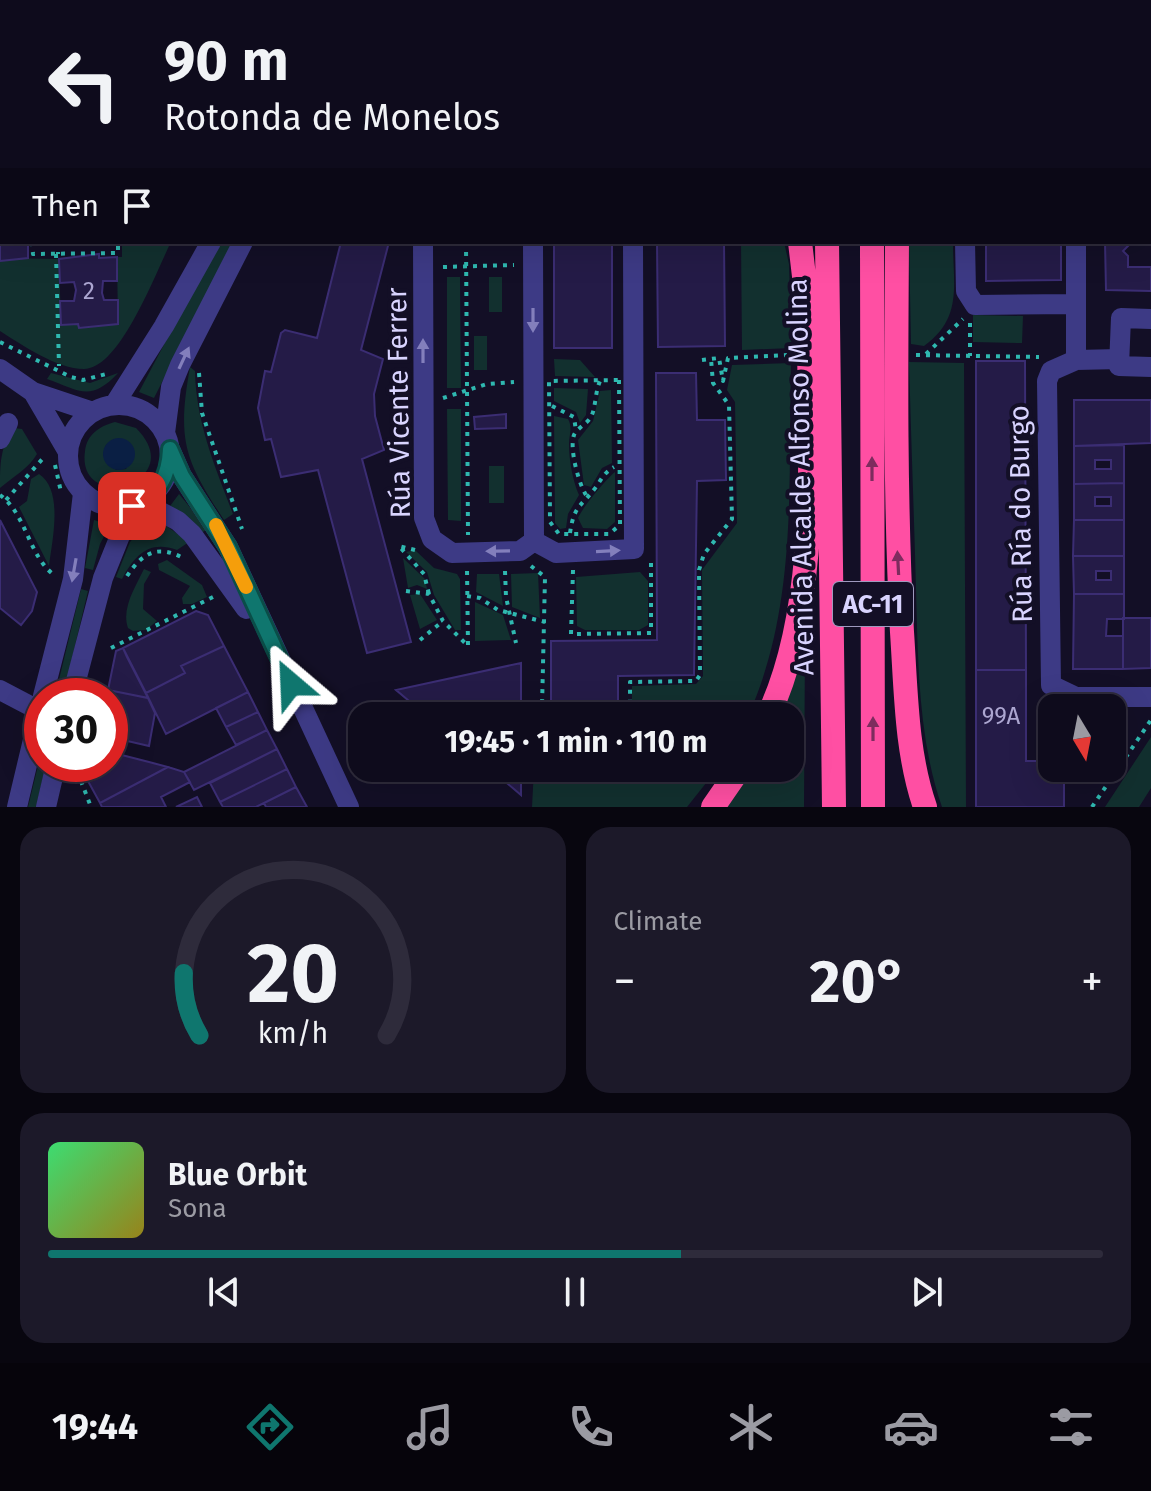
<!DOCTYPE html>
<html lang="en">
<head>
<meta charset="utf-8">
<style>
  :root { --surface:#0e0b1c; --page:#1c1929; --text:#f1f3f6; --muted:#9b9ba3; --line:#2e2b3b; --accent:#0f766e }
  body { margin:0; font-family:"Fira Sans",sans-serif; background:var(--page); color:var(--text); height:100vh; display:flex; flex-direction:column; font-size:30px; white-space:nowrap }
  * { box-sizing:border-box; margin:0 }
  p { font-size:26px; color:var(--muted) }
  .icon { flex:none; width:44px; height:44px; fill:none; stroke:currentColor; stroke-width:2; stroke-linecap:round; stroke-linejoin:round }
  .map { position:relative; height:807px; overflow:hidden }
  .panel { display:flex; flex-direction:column; gap:20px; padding:20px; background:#08060f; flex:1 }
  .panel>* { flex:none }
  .hud { position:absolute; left:0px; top:0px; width:1152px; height:244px; box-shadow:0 8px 32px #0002,0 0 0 2px var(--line); background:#0e0b1c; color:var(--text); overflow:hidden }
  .needle { width:52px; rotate:170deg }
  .fabs { position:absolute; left:1038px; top:694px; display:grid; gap:16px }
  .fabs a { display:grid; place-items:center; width:88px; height:88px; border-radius:16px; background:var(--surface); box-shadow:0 8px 32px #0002,0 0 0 2px var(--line); font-size:40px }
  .speed { position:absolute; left:24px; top:678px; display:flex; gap:16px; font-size:40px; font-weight:700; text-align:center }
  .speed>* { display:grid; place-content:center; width:104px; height:104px; border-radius:50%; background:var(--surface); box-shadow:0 8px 32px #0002,0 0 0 2px var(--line); line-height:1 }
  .speed .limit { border:12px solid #d22; background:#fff; color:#111 }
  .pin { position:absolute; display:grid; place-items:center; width:68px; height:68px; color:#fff; margin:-34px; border-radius:16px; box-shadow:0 4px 12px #0006 }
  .me { position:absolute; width:88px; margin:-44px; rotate:334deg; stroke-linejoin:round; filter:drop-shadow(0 0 6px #0008) }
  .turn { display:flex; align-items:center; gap:28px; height:168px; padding:0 32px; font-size:36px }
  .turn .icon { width:104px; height:104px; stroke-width:2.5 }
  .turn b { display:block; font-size:56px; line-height:68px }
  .then { display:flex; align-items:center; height:76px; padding:0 32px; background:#0003; gap:16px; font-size:30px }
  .big { font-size:60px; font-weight:700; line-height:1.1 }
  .panel .widget { flex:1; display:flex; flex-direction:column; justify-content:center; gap:12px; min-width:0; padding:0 28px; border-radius:24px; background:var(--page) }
  .panel .dial { align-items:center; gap:0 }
  .dial svg { height:208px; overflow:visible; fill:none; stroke:var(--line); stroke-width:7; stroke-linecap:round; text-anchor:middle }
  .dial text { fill:var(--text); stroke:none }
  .song { display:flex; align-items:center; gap:24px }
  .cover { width:96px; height:96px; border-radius:12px; background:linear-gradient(135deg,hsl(140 70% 55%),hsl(50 70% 35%)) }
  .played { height:8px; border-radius:4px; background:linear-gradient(90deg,var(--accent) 60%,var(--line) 60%) }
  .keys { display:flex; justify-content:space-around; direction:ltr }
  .heat { display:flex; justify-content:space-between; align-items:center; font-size:44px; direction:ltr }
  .panel .tiles { flex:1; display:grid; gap:20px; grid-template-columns:1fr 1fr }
  .widget:last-child { grid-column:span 2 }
  .trip { position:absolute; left:348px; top:702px; width:456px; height:80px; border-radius:24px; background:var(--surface); box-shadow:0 8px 32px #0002,0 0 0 2px var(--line); font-weight:700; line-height:80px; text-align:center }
  .tab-bar { display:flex; height:128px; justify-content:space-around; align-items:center; background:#06040b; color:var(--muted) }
  .tab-bar .icon { width:56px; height:56px }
  .tab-bar .on { color:var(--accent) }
  .tab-bar b { font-size:36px; color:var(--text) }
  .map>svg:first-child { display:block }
  .green { fill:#12302f; fill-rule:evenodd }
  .water { fill:#0a1f44 }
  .building { fill:#241b47; stroke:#3b2d73; stroke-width:2; fill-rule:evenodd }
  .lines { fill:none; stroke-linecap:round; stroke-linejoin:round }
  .path { stroke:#2fb8b0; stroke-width:4; stroke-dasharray:4 6; stroke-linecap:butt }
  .minor { stroke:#3d3a85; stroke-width:20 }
  .highway { stroke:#ff4fa3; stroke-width:24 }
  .oneway { fill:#837fbc }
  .oneway2 { fill:#7d2c5e }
  .route-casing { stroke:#0a4d48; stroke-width:20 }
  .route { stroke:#0f766e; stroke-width:14 }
  .slow { stroke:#f59e0b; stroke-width:14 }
  .labels { text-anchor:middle; stroke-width:8; stroke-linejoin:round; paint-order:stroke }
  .number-label { font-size:24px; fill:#aca6d1 }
  .shield { fill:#130f26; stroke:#9e99be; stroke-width:2 }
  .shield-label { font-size:26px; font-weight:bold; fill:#d9d4ff }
  .street-label { font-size:28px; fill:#d9d4ff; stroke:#130f26 }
</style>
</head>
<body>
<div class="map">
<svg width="1151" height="807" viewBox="0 0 1151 807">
  <rect width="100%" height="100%" fill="#130f26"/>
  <!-- green -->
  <path class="green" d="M122 242H171C156 272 120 369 84 369 57 369 22 345 0 331V258L59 259 61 325 118 324 117 257H122Z
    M218 242H233L154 398 139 392Z
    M741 242H784L789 264 792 348 742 350Z
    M909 242H953C953 285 963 318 924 346L911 344Z
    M447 277H460L461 388H447Z
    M489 277H502V312H489Z
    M973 315 1023 316 1022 343 973 342Z
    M474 336H487V370H474Z
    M554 359 580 360 595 377 555 376Z
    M909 362 964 363 966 807H942C918 738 918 661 916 589 914 513 911 438 909 362Z
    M791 363C788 482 798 606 748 716H536V710H632V686L696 684 703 676 702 570 737 523 735 402 727 390 732 365Z
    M190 367 195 371C196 423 215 466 233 514L224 520C184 459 177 440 190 367Z
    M51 373 90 383 118 373C91 402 80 391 47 379Z
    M554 388 588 389 586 415 580 423 576 412 554 401Z
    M611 390 612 463 602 468 591 487 584 485 578 440 593 421 600 391Z
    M447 409H461V521L448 520Z
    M554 416 568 419C573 428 569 435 569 444 569 460 573 482 579 495L568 514 566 528 560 529 555 523Z
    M115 422 136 428C191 483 76 515 85 451 87 434 100 426 115 422ZM114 439 129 442 134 451 126 469 116 470 103 455 106 445Z
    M14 428 22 429 37 454C29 468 13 477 0 488 0 465 0 446 14 428Z
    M489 466H504V503H489Z
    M615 472V522L607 529 583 528 578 518C582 508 607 478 615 472Z
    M39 474C64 490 52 541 49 566L19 507 27 501 31 479Z
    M179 494 208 529 201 533 170 506Z
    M94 520 110 525 100 544 93 570 85 568Z
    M149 521 165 525 189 542 177 550C149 540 135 555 122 579L116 577 130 542Z
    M415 550 434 568 457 574 460 579 461 630H455L434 595 427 572 406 552Z
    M403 558 425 579 427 589 417 585 408 588Z
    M167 560 202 585 207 597 192 604H183L182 598 190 586 159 570 158 564Z
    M144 569 151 572 144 584 143 609 157 621 146 630 133 631 128 628C121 608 136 586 144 569Z
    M640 572 648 581V625L639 630H585L577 626 576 577Z
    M538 573 540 618 512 607 511 574Z
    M477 574H499L503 606 476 592Z
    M81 589 88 591 63 696H55Z
    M420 594 437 620 420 629 410 595Z
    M475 602 503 615 511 640 475 641Z
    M805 642 804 807H724L754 768H790V716H778Z
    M1151 737V788L1139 807H1105Z
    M42 749V764H46L36 807H28Z
    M534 768H718L687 807H532Z"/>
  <!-- water -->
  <path class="water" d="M103 454a16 16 0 1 1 32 0a16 16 0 1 1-32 0Z"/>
  <!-- building -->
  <path class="building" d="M202 0H286V2Z
    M553 0H611V2H553Z
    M656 0H723V2H656Z
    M1016 0H1061V2H1016Z
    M1102 0H1151V172L1150 2Z
    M0 188 2 242H28V258L0 261Z
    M341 242H389L361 350 383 359 374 394 375 416 384 450 362 459 411 642 367 653 318 470 281 477 271 439 265 440 258 408 265 371 271 372 281 333 285 330 317 338Z
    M554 242H612V348H554Z
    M657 242H724L725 346 658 347Z
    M986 242H1061V280L986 281Z
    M1105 242H1132L1123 251 1128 256V267H1151V291L1106 290Z
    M99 254V258L117 257V281H103L102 293 104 300H118V324L79 328 78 324 61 325 60 301H74L76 290 74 282 60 283 59 259Z
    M976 361H1025L1026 670H976Z
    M656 373H696L697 420H725L726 480 697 481 694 675 618 676V702H551V641L657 640Z
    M1074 400H1151V443L1074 446Z
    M506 414V428L475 429 474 417Z
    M1124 445V483L1074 484V446ZM1095 460H1111V469H1095Z
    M1124 483V520H1074V484ZM1095 497H1111V506H1095Z
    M0 520 37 592 32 611 21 625 0 608Z
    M1074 520H1124V556H1073Z
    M1073 556H1124V594H1074ZM1096 571H1111V580H1096Z
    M1074 594H1124V619H1107L1106 636H1123V669H1073Z
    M196 611 208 615 224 646 181 666 185 673 146 693 123 648Z
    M1123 618H1151V668L1123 669Z
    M224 646 248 692 166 734 146 693 185 673 181 666Z
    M123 648 127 657 148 698 108 690 116 651Z
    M521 663V716H427L396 690Z
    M976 670H1026V761H1052V768H1064V807H976Z
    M108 690 148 698 155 713 149 746 110 737Z
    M248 692 258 712 226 727 216 708Z
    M258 712 267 730 236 745 226 727Z
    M267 730 277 749 194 790 184 772Z
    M277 749 287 769 220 802 210 783Z
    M110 752 149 762 168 767 100 803 88 781 92 764H110Z
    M168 767 184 772 190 782 161 797 166 807H102L100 803Z
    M489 768H521V795Z
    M287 769 296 787 256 807H223L220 802Z
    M296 787 307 807H266L264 803Z
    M197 797 202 807H176Z"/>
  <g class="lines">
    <!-- path -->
    <path class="path" d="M441 0V2
      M465 0V2
      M1150 177H1151
      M0 187H2
      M32 242 33 254 118 253V242
      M58 242V254
      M466 242 468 535
      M56 254 59 366
      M443 267 514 265
      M970 323V356
      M0 342 71 377 83 380 110 373
      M926 354 963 319
      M916 355 1039 357
      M702 360 719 358 723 381 728 358 787 355
      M199 373 202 413 242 529
      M619 380 620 525 609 534H559L550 522 549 381Z
      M443 398 487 384 514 382
      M552 406 574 417 576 431
      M55 465 61 492
      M0 495C27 515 28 555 54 575
      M586 495C579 484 569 449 574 435 577 428 587 424 591 417 596 407 595 392 600 381
      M6 500 45 456
      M570 533C574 505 581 507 596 487 602 478 605 472 614 467
      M415 550 399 546 424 574 429 594
      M531 566 545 577 542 708 630 707V682L696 681 700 675 699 570 704 554 732 519 729 405 713 383 711 359
      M573 570 571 634 651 633V562
      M505 571 506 597 516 643
      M127 576C143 552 158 544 185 559
      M406 591 429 594 443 621 468 646 467 569
      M467 596 480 598 498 610 545 622
      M420 640 443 621
      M111 648 213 597
      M81 781 91 807
      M1092 807 1151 720"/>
    <!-- minor -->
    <path class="minor" d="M178 0V2
      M532 0V2
      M632 0V2
      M964 0V2
      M318 2 319 0
      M343 2 344 0
      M1076 2V0
      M0 26H2
      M0 73 2 72
      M423 242 424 518 432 539 452 553 520 551 534 541 533 242
      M965 242 966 291 975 305 1075 304
      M1076 242V360
      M1151 319 1121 318 1119 366 1151 367
      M1120 359 1076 360 1051 371 1047 381 1051 685 1076 697H1151
      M0 369 33 392 93 412
      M33 392 68 452
      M114 405 164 326 211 242
      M68 456a51 51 0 1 1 102 0a51 51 0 1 1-102 0Z
      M165 433 171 387 180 365 243 242
      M0 439 8 423
      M170 449 182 476 228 547 349 807
      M142 502 178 521 192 534 246 609
      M534 541 556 553 634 549 633 242
      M0 690 40 711
      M43 696 73 579 83 493
      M72 696 103 578 132 506
      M17 807 42 702
      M46 807 56 764"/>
    <!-- highway -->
    <path class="highway" d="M753 0V2
      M827 0V2
      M871 0V2
      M931 2V0
      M800 242 813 353
      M827 242 834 807
      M872 242 873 807
      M897 242C896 372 895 502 902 632 906 691 906 752 925 807
      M768 716C819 609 810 457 809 340
      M713 807 740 768"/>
  </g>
  <!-- one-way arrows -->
  <defs><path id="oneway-solid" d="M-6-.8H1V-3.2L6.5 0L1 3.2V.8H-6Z" transform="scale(2)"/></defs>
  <g class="oneway">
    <use href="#oneway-solid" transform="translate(533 320) rotate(90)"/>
    <use href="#oneway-solid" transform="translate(423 351) rotate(-90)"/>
    <use href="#oneway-solid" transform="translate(184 358) rotate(-65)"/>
    <use href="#oneway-solid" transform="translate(498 551) rotate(179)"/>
    <use href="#oneway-solid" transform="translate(608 551) rotate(-3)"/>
    <use href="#oneway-solid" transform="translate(74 570) rotate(100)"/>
  </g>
  <g class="oneway2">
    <use href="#oneway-solid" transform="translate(872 469) rotate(-90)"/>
    <use href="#oneway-solid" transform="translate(898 563) rotate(-93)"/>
    <use href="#oneway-solid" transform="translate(873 729) rotate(-90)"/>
  </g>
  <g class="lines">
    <defs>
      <path id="route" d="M132 506C159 496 169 476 170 449L182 476 228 547 291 684"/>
    </defs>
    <!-- route casing -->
    <use href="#route" class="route-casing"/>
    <!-- route -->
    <use href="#route" class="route"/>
    <!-- slow -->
    <path class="slow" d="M216 525 246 587"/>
  </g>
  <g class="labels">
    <!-- number labels -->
    <g class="number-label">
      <text x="89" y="299">2</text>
      <text x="1001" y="724">99A</text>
    </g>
    <!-- shield labels -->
    <rect class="shield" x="833" y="582" width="80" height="44" rx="6"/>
    <g class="shield-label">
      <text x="873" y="613">AC-11</text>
    </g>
    <!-- street labels -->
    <g class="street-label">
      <text transform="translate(398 403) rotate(-91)" y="10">Rúa Vicente Ferrer</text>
      <text transform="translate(800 477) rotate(-91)" y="10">Avenida Alcalde Alfonso Molina</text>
      <text transform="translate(1020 514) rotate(-91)" y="10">Rúa Ría do Burgo</text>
    </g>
  </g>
</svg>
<div class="fabs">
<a><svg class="needle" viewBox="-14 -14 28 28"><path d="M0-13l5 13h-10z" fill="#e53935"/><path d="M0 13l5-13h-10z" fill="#9b9ba3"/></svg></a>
</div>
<div class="speed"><div class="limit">30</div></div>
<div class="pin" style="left:132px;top:506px;background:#d93025"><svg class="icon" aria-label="arrive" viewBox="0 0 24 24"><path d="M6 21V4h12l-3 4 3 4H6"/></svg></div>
<svg class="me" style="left:291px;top:684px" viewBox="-20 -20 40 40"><path d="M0-17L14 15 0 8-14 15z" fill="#0f766e" stroke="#fff" stroke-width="4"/></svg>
<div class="trip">19:45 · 1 min · 110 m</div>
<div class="hud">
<div class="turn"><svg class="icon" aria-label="left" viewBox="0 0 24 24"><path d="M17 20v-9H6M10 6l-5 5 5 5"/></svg><div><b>90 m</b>Rotonda de Monelos</div></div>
<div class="then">Then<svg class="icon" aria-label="arrive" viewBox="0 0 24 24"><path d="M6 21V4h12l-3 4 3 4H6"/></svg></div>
</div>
</div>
<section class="panel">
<div class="tiles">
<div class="widget dial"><svg viewBox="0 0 100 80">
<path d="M14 69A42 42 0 1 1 86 69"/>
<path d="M14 69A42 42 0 0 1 8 45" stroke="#0f766e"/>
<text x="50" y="56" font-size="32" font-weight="700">20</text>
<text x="50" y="72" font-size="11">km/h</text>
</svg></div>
<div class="widget"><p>Climate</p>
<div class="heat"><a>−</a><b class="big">20°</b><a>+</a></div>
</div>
<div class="widget">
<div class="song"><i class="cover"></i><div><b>Blue Orbit</b><p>Sona</p></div></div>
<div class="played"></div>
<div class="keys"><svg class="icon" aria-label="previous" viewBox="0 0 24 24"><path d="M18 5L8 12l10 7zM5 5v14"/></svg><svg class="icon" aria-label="pause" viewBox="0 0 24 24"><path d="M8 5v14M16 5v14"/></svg><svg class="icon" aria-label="next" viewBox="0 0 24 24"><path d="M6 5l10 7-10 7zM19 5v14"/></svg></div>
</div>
</div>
</section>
<nav class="tab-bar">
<b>19:44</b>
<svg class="icon on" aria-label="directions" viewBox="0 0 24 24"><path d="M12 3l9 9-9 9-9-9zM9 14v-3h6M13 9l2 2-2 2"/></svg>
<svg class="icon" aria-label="music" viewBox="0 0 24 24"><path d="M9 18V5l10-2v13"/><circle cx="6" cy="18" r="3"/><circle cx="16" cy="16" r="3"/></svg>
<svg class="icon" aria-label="phone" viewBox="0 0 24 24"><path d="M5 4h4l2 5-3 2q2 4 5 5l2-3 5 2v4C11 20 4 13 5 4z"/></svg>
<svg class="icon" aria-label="climate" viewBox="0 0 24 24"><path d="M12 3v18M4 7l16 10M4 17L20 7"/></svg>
<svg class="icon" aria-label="car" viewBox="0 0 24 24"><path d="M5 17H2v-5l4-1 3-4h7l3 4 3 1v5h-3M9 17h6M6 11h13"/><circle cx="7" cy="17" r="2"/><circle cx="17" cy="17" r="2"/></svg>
<svg class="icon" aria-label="filters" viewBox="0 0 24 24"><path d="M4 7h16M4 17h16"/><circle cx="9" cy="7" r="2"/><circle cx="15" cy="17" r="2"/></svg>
</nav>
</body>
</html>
